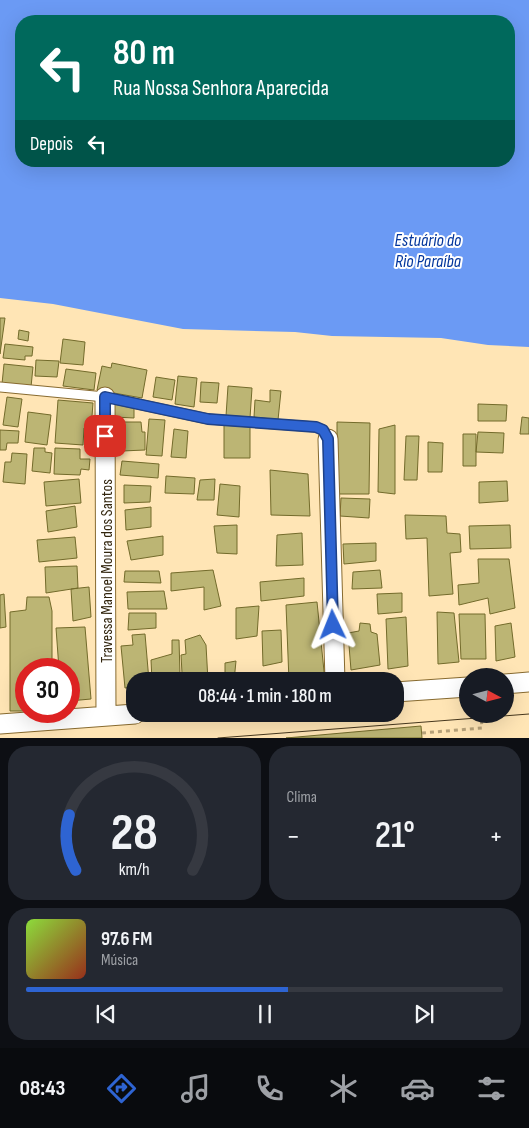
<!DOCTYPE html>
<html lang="pt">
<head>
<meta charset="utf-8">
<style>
  :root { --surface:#171b24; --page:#242831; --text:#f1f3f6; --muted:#9ea1a6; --line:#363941; --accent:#2e64d2 }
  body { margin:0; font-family:"Sofia Sans Condensed",sans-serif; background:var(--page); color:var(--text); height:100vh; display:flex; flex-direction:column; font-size:19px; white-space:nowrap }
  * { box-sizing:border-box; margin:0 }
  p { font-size:16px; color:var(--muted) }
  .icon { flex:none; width:28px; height:28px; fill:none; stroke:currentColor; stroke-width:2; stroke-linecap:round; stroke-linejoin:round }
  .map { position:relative; height:738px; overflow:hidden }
  .sheet { display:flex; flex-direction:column; gap:8px; padding:8px; background:#0d0f14; flex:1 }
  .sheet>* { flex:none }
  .top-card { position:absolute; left:15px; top:15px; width:500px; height:152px; border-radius:20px; box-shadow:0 5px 20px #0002; background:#00695c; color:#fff; overflow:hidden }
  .needle { width:32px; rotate:97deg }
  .buttons { position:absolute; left:459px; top:668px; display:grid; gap:10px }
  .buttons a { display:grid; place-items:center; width:55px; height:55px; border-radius:50%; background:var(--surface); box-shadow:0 5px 20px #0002; font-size:25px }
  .speed { position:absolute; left:15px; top:658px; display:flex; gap:10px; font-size:25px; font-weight:700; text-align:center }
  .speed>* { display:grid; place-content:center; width:65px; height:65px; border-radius:50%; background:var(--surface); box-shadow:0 5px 20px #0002; line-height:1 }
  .speed .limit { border:8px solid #d22; background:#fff; color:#111 }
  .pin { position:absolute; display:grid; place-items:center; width:42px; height:42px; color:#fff; margin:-21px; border-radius:10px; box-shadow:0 2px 8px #0006 }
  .me { position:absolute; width:55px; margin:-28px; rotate:358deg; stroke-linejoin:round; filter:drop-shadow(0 0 4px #0008) }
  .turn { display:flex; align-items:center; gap:18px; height:105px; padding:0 15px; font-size:22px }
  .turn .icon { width:65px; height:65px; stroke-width:2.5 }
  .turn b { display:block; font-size:35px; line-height:42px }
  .then { display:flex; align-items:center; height:48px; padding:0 15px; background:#0003; gap:10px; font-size:19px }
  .big { font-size:38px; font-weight:600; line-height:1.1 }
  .sheet .widget { flex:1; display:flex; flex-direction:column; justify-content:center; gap:8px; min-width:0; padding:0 18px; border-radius:20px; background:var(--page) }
  .sheet .dial { align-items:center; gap:0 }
  .dial svg { height:130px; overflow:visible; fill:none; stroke:var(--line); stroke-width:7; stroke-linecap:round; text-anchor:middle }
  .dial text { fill:var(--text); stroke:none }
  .song { display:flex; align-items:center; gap:15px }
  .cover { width:60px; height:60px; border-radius:8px; background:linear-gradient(135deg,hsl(90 70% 55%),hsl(10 70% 35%)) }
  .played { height:5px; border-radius:2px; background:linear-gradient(90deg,var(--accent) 55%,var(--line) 55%) }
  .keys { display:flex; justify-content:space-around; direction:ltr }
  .heat { display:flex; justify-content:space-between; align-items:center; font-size:28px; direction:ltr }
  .sheet .tiles { flex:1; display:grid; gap:8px; grid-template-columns:1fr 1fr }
  .widget:last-child { grid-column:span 2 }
  .trip { position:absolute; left:126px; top:672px; width:278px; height:50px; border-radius:20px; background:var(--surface); box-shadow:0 5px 20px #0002; font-weight:600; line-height:50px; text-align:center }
  .tabs { display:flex; height:80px; justify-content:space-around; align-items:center; background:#090b0e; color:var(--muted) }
  .tabs .icon { width:35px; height:35px }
  .tabs .selected { color:var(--accent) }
  .tabs b { font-size:22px; color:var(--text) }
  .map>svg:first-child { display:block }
  .water { fill:#6b9af4; fill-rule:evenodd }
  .building { fill:#bcb574; stroke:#736b2b }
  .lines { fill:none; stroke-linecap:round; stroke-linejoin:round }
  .service-casing { stroke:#886b30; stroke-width:11 }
  .minor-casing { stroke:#886b30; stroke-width:21 }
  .path { stroke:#b6a179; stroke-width:3; stroke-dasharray:4 4; stroke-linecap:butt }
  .service { stroke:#fff; stroke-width:9 }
  .minor { stroke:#fff; stroke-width:19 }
  .tram { stroke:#47381e; stroke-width:1 }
  .route-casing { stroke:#1e4188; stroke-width:12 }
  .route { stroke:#2e64d2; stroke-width:9 }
  .labels { text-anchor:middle; stroke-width:4; stroke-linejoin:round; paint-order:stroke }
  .street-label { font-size:16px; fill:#32250d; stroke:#fff }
  .water-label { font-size:18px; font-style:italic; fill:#03369c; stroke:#fff }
</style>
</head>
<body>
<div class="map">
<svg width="529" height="738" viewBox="0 0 529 738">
  <rect width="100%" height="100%" fill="#ffe5b5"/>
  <!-- water -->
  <path class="water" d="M0 0H529V347L488 345 441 338 332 336 295 332 183 329 53 304 0 298ZM21 21H509V161H21Z"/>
  <!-- building -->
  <path class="building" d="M0 318H5L0 354Z
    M19 330 29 332 28 341 18 339Z
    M63 339 85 342 83 365 60 363Z
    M5 344 33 347 32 356H25V360L3 358Z
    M36 360 59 361 57 377 35 376Z
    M112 363 147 370 142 398 97 390 102 366 111 368Z
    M4 364 33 367 31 387 2 384Z
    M66 369 96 373 94 390 63 386Z
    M178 376 197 378 194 407 175 404Z
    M156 377 175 380 172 400 153 397Z
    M201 382 219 383 217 403 200 402Z
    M228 386 252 388 250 418 226 416Z
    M270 390 281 391 278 420 254 417 255 400 270 402Z
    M7 397 22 399 18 427 3 425Z
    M58 400 93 403 91 429 84 428 83 445 55 443Z
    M114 402 134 403V418L114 417Z
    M478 404 507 405 506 421H478Z
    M28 412 51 415 47 445 25 442Z
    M522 417 529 418V434H520Z
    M149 419 165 420 162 456 146 455Z
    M115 422H141L142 432H145V450L122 451V438H116Z
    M337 422 370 423 369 494H337Z
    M224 425 250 426V458H224Z
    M395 425V494L378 492 379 429Z
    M174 429 188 431 186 458 171 457Z
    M0 430 19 431 18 443H7L6 450H0Z
    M478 432 504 433 503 453 476 452Z
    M463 434H476V466H463Z
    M406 436H419L417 480H404Z
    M428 442 443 443 442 472H428Z
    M34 448H45V452L52 453 50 473 32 471Z
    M55 448 80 449V459H90L89 470 81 469 80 475 54 474Z
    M12 453 27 454 25 484 3 482 5 462H11Z
    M122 461 159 464 158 478 120 475Z
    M270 470 308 474 310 516 271 515Z
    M166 476 195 478 194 494 165 493Z
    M79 479 81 503 46 506 44 482Z
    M215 479 214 500H197L200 480Z
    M507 481 508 501 479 503V482Z
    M220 484 240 486 239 517 217 515Z
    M124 485 151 486 150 502 124 503Z
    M341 498 370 499 369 518 340 516Z
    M75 506 77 527 48 532 46 511Z
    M151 507V527L126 530 125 510Z
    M405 515 446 516 447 533 460 534 461 552 450 553 453 594 429 596 427 538 406 539Z
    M237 525V554L217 553 214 526Z
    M510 525 511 548 470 549 469 526Z
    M302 533 303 565 276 566 277 535Z
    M163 536V555L131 560 127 541Z
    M75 537 77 558 39 562 37 540Z
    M376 543V561L344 564 343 544Z
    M478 559H509L515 608 490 614 488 598 459 605 458 585 479 583Z
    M77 566 78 588 46 593 45 567Z
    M213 570 221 606 204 610V587L171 591V573Z
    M380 570 382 588 352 589 353 572Z
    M125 571H159L161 583 124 582Z
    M304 578V596L261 601 260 582Z
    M89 587 91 617 73 621 71 589Z
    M164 591 167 609H128L127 592Z
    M402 593V612L378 614 377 594Z
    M4 594 6 627 0 628V595Z
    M27 597H49L52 611V669H26V711H10V612L26 610Z
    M317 602 325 681H289L286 605Z
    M259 606 257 636 236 639V608Z
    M437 612 454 613 459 662 438 664Z
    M129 613H156V628L128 630Z
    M459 614H485L486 659H461Z
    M406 617 408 666 388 669 386 619Z
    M360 623 370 624 371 632 377 634 380 665 351 670 348 633 359 631Z
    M511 623 515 657 496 661 495 626Z
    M85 627 91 699 69 701V669H59L56 628Z
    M281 630 282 662 263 666 262 631Z
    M145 634 149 681H135V687L125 688 121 646 133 645 132 635Z
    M200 635 206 645 208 681H192L191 674 182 673 181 655 186 654 185 640Z
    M172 640H179L180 675 163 681H152L151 660 172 654Z
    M236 661 234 681H225V663Z
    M421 726 422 738H286Z"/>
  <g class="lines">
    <defs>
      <path id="service" d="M0 387 105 397 208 419 316 427 323 430 328 439"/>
      <path id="minor" d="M105 397 106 716
        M328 439 335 681
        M505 684 529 682
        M395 692 468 687
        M0 724 135 714"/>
    </defs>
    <!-- service casing -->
    <use href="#service" class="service-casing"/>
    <!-- minor casing -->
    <use href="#minor" class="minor-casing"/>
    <!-- path -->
    <path class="path" d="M422 733 482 728 481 714"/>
    <!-- service -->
    <use href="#service" class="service"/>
    <!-- minor -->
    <use href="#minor" class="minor"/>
    <!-- tram -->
    <path class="tram" d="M218 738 529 714"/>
  </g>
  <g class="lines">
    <defs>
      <path id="route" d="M105 436V397L208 419 316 427 323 430 328 439 333 625"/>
    </defs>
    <!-- route casing -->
    <use href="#route" class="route-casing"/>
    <!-- route -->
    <use href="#route" class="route"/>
  </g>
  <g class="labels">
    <!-- street labels -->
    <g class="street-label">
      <text transform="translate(106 571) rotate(-90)" y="6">Travessa Manoel Moura dos Santos</text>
    </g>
    <!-- water labels -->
    <g class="water-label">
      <text x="428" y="246">Estuário do<tspan x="428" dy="21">Rio Paraíba</tspan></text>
    </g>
  </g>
</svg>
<div class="buttons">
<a><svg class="needle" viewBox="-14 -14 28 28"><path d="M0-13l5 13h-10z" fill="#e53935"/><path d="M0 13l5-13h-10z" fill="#9ea1a6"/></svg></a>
</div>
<div class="speed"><div class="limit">30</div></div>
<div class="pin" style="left:105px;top:436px;background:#d93025"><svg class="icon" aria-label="arrive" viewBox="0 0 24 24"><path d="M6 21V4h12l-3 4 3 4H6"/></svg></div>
<svg class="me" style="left:333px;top:625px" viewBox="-20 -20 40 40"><path d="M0-17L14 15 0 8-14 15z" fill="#2e64d2" stroke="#fff" stroke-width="4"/></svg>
<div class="trip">08:44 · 1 min · 180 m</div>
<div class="top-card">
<div class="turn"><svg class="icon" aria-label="left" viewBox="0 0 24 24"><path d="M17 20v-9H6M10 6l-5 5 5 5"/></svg><div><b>80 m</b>Rua Nossa Senhora Aparecida</div></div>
<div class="then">Depois<svg class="icon" aria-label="left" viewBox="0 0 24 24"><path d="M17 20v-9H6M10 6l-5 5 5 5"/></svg></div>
</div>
</div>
<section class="sheet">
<div class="tiles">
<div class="widget dial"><svg viewBox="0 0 100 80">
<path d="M14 69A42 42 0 1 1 86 69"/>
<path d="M14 69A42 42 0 0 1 10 35" stroke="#2e64d2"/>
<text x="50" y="56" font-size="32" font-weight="700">28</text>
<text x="50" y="72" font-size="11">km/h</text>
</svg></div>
<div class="widget"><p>Clima</p>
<div class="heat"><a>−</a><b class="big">21°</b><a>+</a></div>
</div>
<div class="widget">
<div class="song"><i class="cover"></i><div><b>97.6 FM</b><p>Música</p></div></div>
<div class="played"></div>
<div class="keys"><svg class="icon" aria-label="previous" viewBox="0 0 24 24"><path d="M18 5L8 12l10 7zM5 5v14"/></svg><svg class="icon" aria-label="pause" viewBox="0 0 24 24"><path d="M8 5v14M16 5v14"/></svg><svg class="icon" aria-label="next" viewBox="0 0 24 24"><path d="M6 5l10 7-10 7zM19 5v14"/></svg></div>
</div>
</div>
</section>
<nav class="tabs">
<b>08:43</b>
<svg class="icon selected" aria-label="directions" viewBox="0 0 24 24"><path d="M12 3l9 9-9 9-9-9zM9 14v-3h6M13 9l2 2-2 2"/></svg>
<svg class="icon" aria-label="music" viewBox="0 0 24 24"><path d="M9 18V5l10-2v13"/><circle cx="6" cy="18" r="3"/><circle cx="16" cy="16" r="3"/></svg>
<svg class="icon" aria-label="phone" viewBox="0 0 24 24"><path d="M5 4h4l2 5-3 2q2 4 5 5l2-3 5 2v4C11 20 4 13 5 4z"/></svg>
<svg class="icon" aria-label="climate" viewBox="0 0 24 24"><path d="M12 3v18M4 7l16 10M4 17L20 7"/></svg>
<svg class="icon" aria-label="car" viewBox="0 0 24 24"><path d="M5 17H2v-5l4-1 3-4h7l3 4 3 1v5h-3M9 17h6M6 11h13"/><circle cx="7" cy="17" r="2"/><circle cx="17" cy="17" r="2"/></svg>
<svg class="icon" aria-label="filters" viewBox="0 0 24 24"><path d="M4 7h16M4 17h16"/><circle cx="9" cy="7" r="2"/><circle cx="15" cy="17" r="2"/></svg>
</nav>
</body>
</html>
